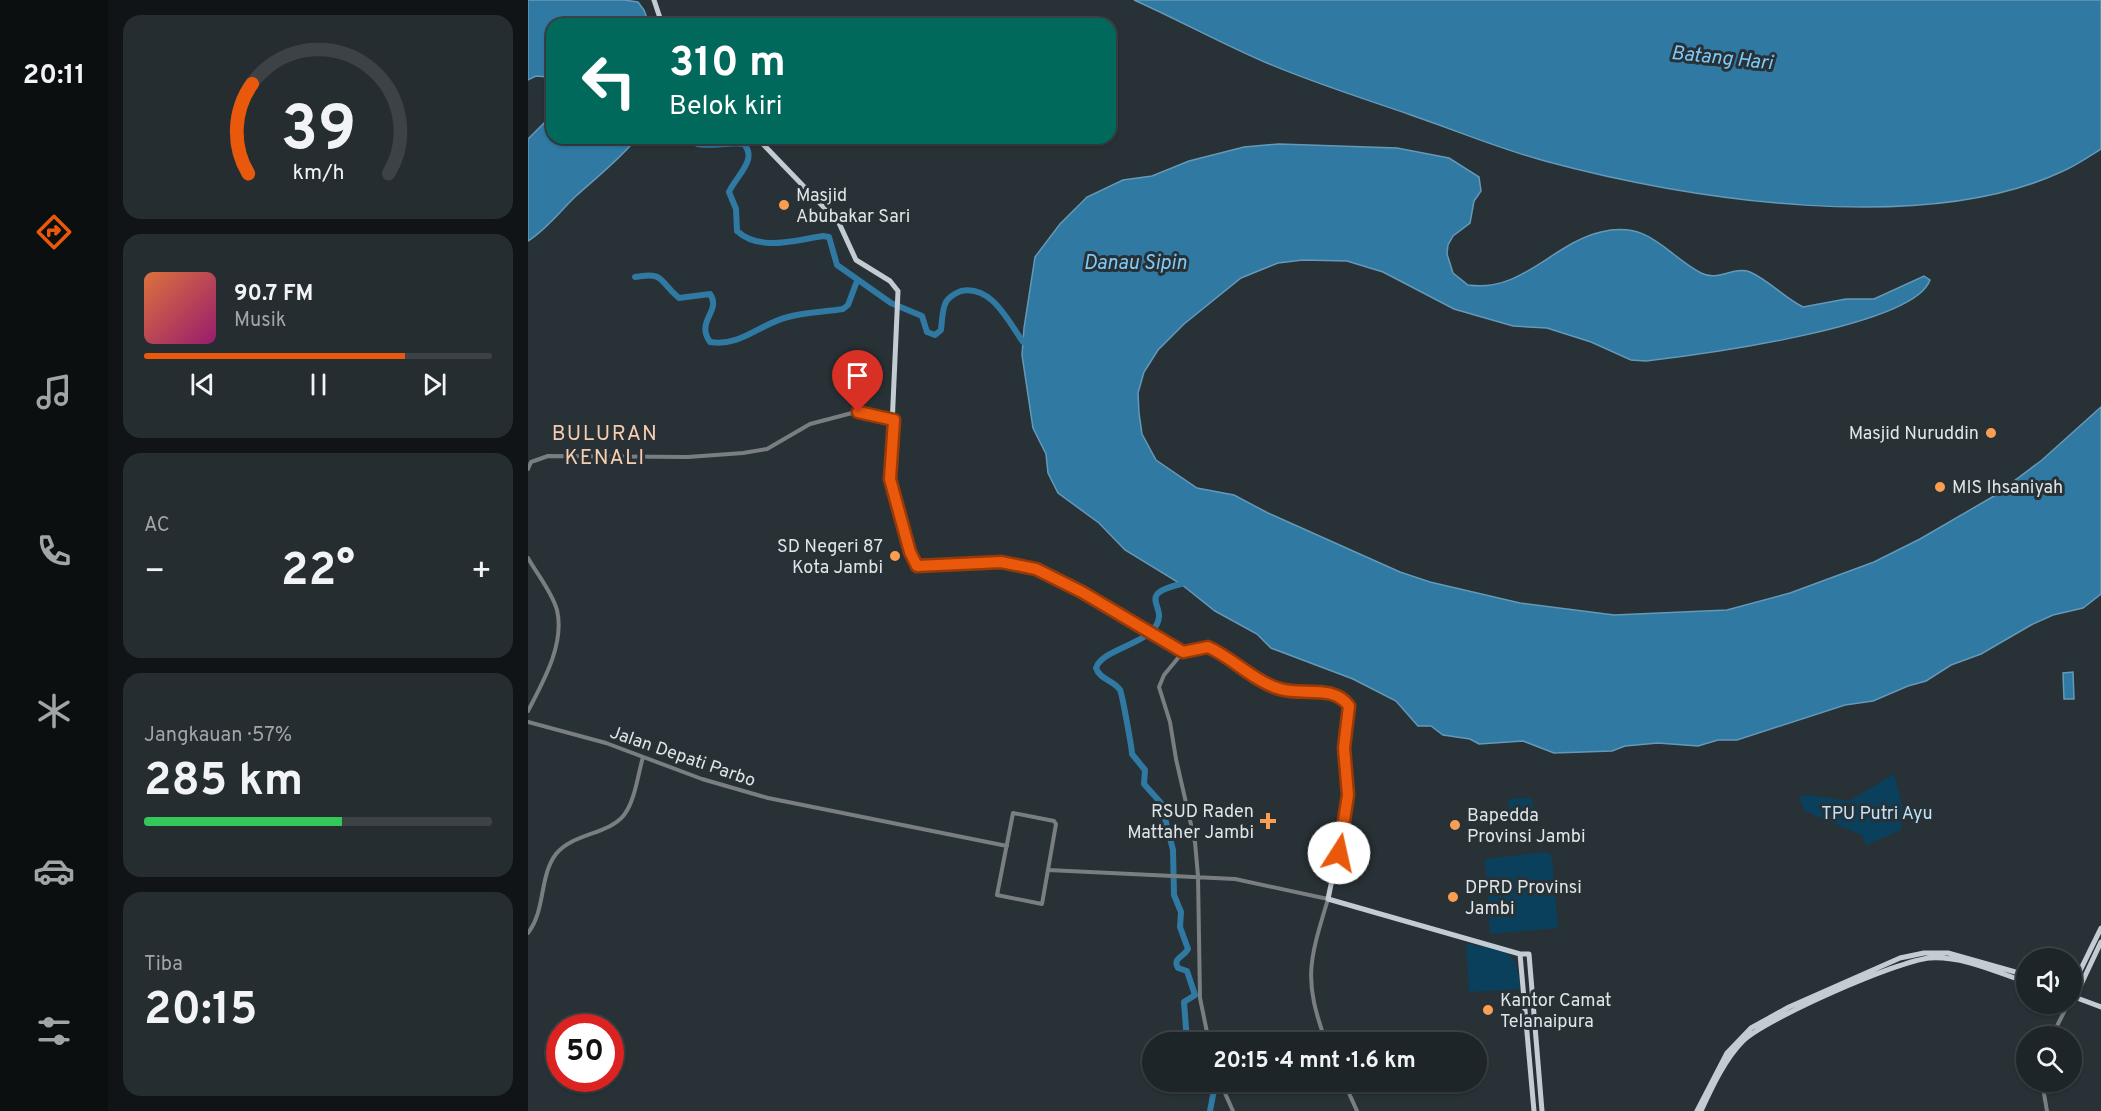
<!DOCTYPE html>
<html lang="id">
<head>
<meta charset="utf-8">
<style>
  :root { --surface:#1e2528; --page:#262d30; --text:#f1f3f6; --muted:#a1a5a8; --line:#3c4245; --accent:#ea580c }
  body { margin:0; font-family:Overpass,sans-serif; background:var(--page); color:var(--text); height:100vh; display:flex; flex-direction:column; font-size:22px; white-space:nowrap }
  * { box-sizing:border-box; margin:0 }
  p { font-size:20px; color:var(--muted) }
  .icon { flex:none; width:33px; height:33px; fill:none; stroke:currentColor; stroke-width:2; stroke-linecap:round; stroke-linejoin:round }
  .map { position:relative; flex:1; overflow:hidden }
  .details { display:flex; flex-direction:column; gap:15px; padding:15px; background:#101416; width:420px }
  .details>* { flex:none }
  .guide { position:absolute; left:18px; top:18px; width:570px; height:126px; border-radius:18px; box-shadow:0 2px 4px #0004,0 0 0 2px var(--line); background:#00695c; color:#fff; overflow:hidden }
  .controls { position:absolute; left:1488px; top:948px; display:grid; gap:12px }
  .controls a { display:grid; place-items:center; width:66px; height:66px; border-radius:50%; background:var(--surface); box-shadow:0 2px 4px #0004,0 0 0 2px var(--line); font-size:30px }
  .speed { position:absolute; left:18px; top:1014px; display:flex; gap:12px; font-size:30px; font-weight:700; text-align:center }
  .speed>* { display:grid; place-content:center; width:78px; height:78px; border-radius:50%; background:var(--surface); box-shadow:0 2px 4px #0004,0 0 0 2px var(--line); line-height:1 }
  .speed .limit { border:9px solid #d22; background:#fff; color:#111 }
  .pin { position:absolute; display:grid; place-items:center; width:51px; height:51px; color:#fff; margin:-62px -26px; border-radius:50% 50% 50% 0; rotate:-45deg; box-shadow:0 0 6px #0007 }
  .pin .icon { rotate:45deg }
  .me { position:absolute; width:66px; margin:-33px; rotate:10deg; stroke-linejoin:round; filter:drop-shadow(0 0 4px #0008) }
  .turn { display:flex; align-items:center; gap:21px; height:126px; padding:0 24px; font-size:27px }
  .turn .icon { width:78px; height:78px; stroke-width:2.5 }
  .turn b { display:block; font-size:42px; line-height:51px }
  .big { font-size:45px; font-weight:700; line-height:1.1 }
  .details .card { flex:1; display:flex; flex-direction:column; justify-content:center; gap:9px; min-width:0; padding:0 21px; border-radius:18px; background:var(--page) }
  .details .dial { align-items:center; gap:0 }
  .dial svg { height:156px; overflow:visible; fill:none; stroke:var(--line); stroke-width:7; stroke-linecap:round; text-anchor:middle }
  .dial text { fill:var(--text); stroke:none }
  .song { display:flex; align-items:center; gap:18px }
  .cover { width:72px; height:72px; border-radius:9px; background:linear-gradient(135deg,hsl(20 70% 55%),hsl(320 70% 35%)) }
  .played { height:6px; border-radius:3px; background:linear-gradient(90deg,var(--accent) 75%,var(--line) 75%) }
  .keys { display:flex; justify-content:space-around; direction:ltr }
  .heat { display:flex; justify-content:space-between; align-items:center; font-size:33px; direction:ltr }
  .charge { height:9px; border-radius:4px; background:linear-gradient(90deg,#34c759 57%,var(--line) 0) }
  .trip { position:absolute; left:614px; top:1032px; width:345px; height:60px; border-radius:30px; background:var(--surface); box-shadow:0 2px 4px #0004,0 0 0 2px var(--line); font-weight:700; line-height:60px; text-align:center }
  main { display:flex; flex:1; min-height:0 }
  .tab-bar { display:flex; flex-direction:column; width:108px; justify-content:space-around; align-items:center; background:#0c0f10; color:var(--muted) }
  .tab-bar .icon { width:42px; height:42px }
  .tab-bar .current { color:var(--accent) }
  .tab-bar b { font-size:27px; color:var(--text) }
  .map>svg:first-child { display:block }
  .green { fill:#0a405c }
  .water { fill:#2f79a3; stroke:#6499b8; stroke-width:1.5 }
  .lines { fill:none; stroke-linecap:round; stroke-linejoin:round }
  .river { stroke:#2f79a3; stroke-width:6 }
  .minor { stroke:#797e81; stroke-width:4 }
  .major { stroke:#c3ccd3; stroke-width:5 }
  .route-casing { stroke:#983908; stroke-width:15 }
  .route { stroke:#ea580c; stroke-width:10 }
  .poi-dot { fill:#fb9e52; stroke:#283136; stroke-width:2 }
  .labels { text-anchor:middle; stroke-width:6; stroke-linejoin:round; paint-order:stroke }
  .poi-label { font-size:18px; fill:#dfe5e8; stroke:#283136; text-anchor:start }
  .street-label { font-size:18px; fill:#dfe5e8; stroke:#283136 }
  .park-label { font-size:18px; fill:#bfe3fb; stroke:#283136 }
  .water-label { font-size:20px; font-style:italic; fill:#7ecafa; stroke:#283136 }
  .quarter-label { font-size:21px; letter-spacing:1.5px; fill:#f6cdb0; stroke:#283136 }
</style>
</head>
<body>
<main>
<nav class="tab-bar">
<b>20:11</b>
<svg class="icon current" aria-label="directions" viewBox="0 0 24 24"><path d="M12 3l9 9-9 9-9-9zM9 14v-3h6M13 9l2 2-2 2"/></svg>
<svg class="icon" aria-label="music" viewBox="0 0 24 24"><path d="M9 18V5l10-2v13"/><circle cx="6" cy="18" r="3"/><circle cx="16" cy="16" r="3"/></svg>
<svg class="icon" aria-label="phone" viewBox="0 0 24 24"><path d="M5 4h4l2 5-3 2q2 4 5 5l2-3 5 2v4C11 20 4 13 5 4z"/></svg>
<svg class="icon" aria-label="climate" viewBox="0 0 24 24"><path d="M12 3v18M4 7l16 10M4 17L20 7"/></svg>
<svg class="icon" aria-label="car" viewBox="0 0 24 24"><path d="M5 17H2v-5l4-1 3-4h7l3 4 3 1v5h-3M9 17h6M6 11h13"/><circle cx="7" cy="17" r="2"/><circle cx="17" cy="17" r="2"/></svg>
<svg class="icon" aria-label="filters" viewBox="0 0 24 24"><path d="M4 7h16M4 17h16"/><circle cx="9" cy="7" r="2"/><circle cx="15" cy="17" r="2"/></svg>
</nav>
<section class="details">
<div class="card dial"><svg viewBox="0 0 100 80">
<path d="M14 69A42 42 0 1 1 86 69"/>
<path d="M14 69A42 42 0 0 1 16 23" stroke="#ea580c"/>
<text x="50" y="56" font-size="32" font-weight="700">39</text>
<text x="50" y="72" font-size="11">km/h</text>
</svg></div>
<div class="card">
<div class="song"><i class="cover"></i><div><b>90.7 FM</b><p>Musik</p></div></div>
<div class="played"></div>
<div class="keys"><svg class="icon" aria-label="previous" viewBox="0 0 24 24"><path d="M18 5L8 12l10 7zM5 5v14"/></svg><svg class="icon" aria-label="pause" viewBox="0 0 24 24"><path d="M8 5v14M16 5v14"/></svg><svg class="icon" aria-label="next" viewBox="0 0 24 24"><path d="M6 5l10 7-10 7zM19 5v14"/></svg></div>
</div>
<div class="card"><p>AC</p>
<div class="heat"><a>−</a><b class="big">22°</b><a>+</a></div>
</div>
<div class="card"><p>Jangkauan · 57%</p><b class="big">285 km</b><div class="charge"></div></div>
<div class="card"><p>Tiba</p><b class="big">20:15</b></div>
</section>
<div class="map">
<svg width="1573" height="1111" viewBox="0 0 1573 1111">
  <rect width="100%" height="100%" fill="#283136"/>
  <!-- green -->
  <path class="green" d="M1366 774 1375 809 1373 830 1338 845 1334 835 1277 811 1271 797 1281 795 1321 801Z
    M1004 798 1006 819 982 821 980 799Z
    M1018 852 1024 856 1030 928 962 934 957 859Z
    M938 944C975 951 990 945 992 989L941 992Z"/>
  <!-- water -->
  <path class="water" d="M0 0H96L110 2 116 10 121 24H24V94L20 77 8 76 0 80Z
    M606 0H1573V149C1560 157 1547 166 1533 172 1395 236 1160 200 1017 161 972 149 927 130 883 115 834 98 786 83 739 63 694 44 651 20 606 0Z
    M24 115V138H109C91 160 69 177 48 196 32 211 19 229 0 241V139Z
    M751 144 869 148 921 158 951 177 953 191 946 201 942 223 925 236 920 245 919 254 925 273 940 285C994 293 1025 243 1073 232 1122 220 1137 254 1173 273 1190 282 1205 266 1222 272 1242 281 1255 297 1275 307L1318 299H1346L1396 276 1402 280C1386 327 1169 355 1118 361L1103 360 1063 342 1019 328 985 326 926 309 855 272 819 261 775 260 750 263 713 278 656 324 630 350 616 372 610 393 611 413 614 434 628 460 669 488 706 495 740 513 872 572 902 582 992 603 1086 615 1199 610 1262 593 1346 562 1392 539 1466 496 1514 460 1573 407V594L1555 608 1525 615 1503 625 1453 654 1423 665 1398 681 1380 686 1345 701 1317 705 1209 740H1190L1170 746 1130 743 1097 746 1084 751 1026 753 995 741 951 744 942 739 915 735 903 726H890L868 701 825 679 743 648 729 634 687 611 653 584 597 550 571 523 530 493 520 473 518 454 505 428 494 355 496 328 507 257 532 224 559 197 595 180 624 176 661 161 716 147Z
    M1545 672 1546 699H1536L1535 673Z"/>
  <g class="lines">
    <!-- river -->
    <path class="river" d="M166 138 169 144C185 147 200 142 216 144 230 160 208 176 201 192L208 209 209 231C232 252 267 240 295 236L301 237 309 265 363 303 394 316 399 332 407 335 413 330C414 322 414 309 418 302 421 297 428 293 433 291 464 285 480 321 495 342
      M107 277C137 271 131 282 151 298L182 294C194 311 167 321 182 342 213 347 231 324 260 317 278 312 296 312 315 309L320 305 329 281
      M653 584C607 595 639 605 629 624 618 645 574 649 568 668 572 680 586 680 592 690 594 693 604 749 604 754L617 770 616 784 633 803 645 850 646 895 653 912 652 927 660 949C656 957 644 958 650 968L659 971 667 995 656 1002 659 1042
      M682 1111 686 1090 683 1082"/>
    <!-- minor -->
    <path class="minor" d="M0 469 3 462 20 456 160 457 215 453 239 449 282 424 324 413 334 412 365 420
      M0 558C9 574 24 592 29 610 37 644 15 682 0 711
      M655 652 636 675 631 687 642 722 648 759 667 842 670 876 672 998 681 1042
      M0 722 78 743 174 779 240 798 479 846
      M485 813 526 821 528 824 514 904 469 895Z
      M520 870 707 879 800 899C781 962 775 979 798 1042
      M0 933C18 910 11 876 28 854 45 833 80 835 96 815 107 801 110 774 115 757
      M1524 1036 1540 1004
      M692 1082 705 1111
      M816 1082 829 1111
      M1514 1082 1519 1111"/>
    <!-- major -->
    <path class="major" d="M126 0 134 24
      M229 138 311 223 328 260 362 281 370 291 362 471 382 552 389 566 473 562 508 569 554 592 655 652 680 647C705 658 725 681 752 689 775 696 805 684 821 706L817 748 820 773 818 812 800 899 992 954H1001L1014 1111
      M992 954 1006 1111
      M1544 987 1573 928
      M1549 993 1573 942
      M1549 998 1573 1007
      M1169 1111 1199 1053 1223 1028 1261 1007 1372 958 1396 953H1420L1498 975
      M1173 1111C1184 1087 1197 1059 1215 1041 1237 1019 1371 960 1402 958 1435 956 1468 972 1498 982"/>
  </g>
  <g class="lines">
    <defs>
      <path id="route" d="M330 412 366 420 362 479 382 552 389 566 473 562 508 569 554 592 655 652 680 647C705 658 725 681 752 689 775 696 805 684 821 706L816 748 820 795 811 853"/>
    </defs>
    <!-- route casing -->
    <use href="#route" class="route-casing"/>
    <!-- route -->
    <use href="#route" class="route"/>
  </g>
  <!-- markers -->
  <g class="poi-dot">
    <circle cx="256" cy="205" r="6"/>
    <circle cx="1463" cy="433" r="6"/>
    <circle cx="1412" cy="487" r="6"/>
    <circle cx="367" cy="556" r="6"/>
    <path d="M737 812h6v6h6v6h-6v6h-6v-6h-6v-6h6z"/>
    <circle cx="927" cy="825" r="6"/>
    <circle cx="925" cy="897" r="6"/>
    <circle cx="960" cy="1010" r="6"/>
  </g>
  <g class="labels">
    <!-- poi labels -->
    <g class="poi-label">
      <text x="268" y="201">Masjid<tspan x="268" dy="21">Abubakar Sari</tspan></text>
      <text x="1451" y="439" text-anchor="end">Masjid Nuruddin</text>
      <text x="1424" y="493">MIS Ihsaniyah</text>
      <text x="355" y="552" text-anchor="end">SD Negeri 87<tspan x="355" dy="21">Kota Jambi</tspan></text>
      <text x="726" y="817" text-anchor="end">RSUD Raden<tspan x="726" dy="21">Mattaher Jambi</tspan></text>
      <text x="939" y="821">Bapedda<tspan x="939" dy="21">Provinsi Jambi</tspan></text>
      <text x="937" y="893">DPRD Provinsi<tspan x="937" dy="21">Jambi</tspan></text>
      <text x="972" y="1006">Kantor Camat<tspan x="972" dy="21">Telanaipura</tspan></text>
    </g>
    <!-- street labels -->
    <g class="street-label">
      <text transform="translate(155 756) rotate(19)" y="6">Jalan Depati Parbo</text>
    </g>
    <!-- park labels -->
    <g class="park-label">
      <text x="1349" y="819">TPU Putri Ayu</text>
    </g>
    <!-- water labels -->
    <g class="water-label">
      <text transform="translate(1194 57) rotate(6)" y="7">Batang Hari</text>
      <text x="607" y="269">Danau Sipin</text>
    </g>
    <!-- quarter labels -->
    <g class="quarter-label">
      <text x="77" y="440">BULURAN<tspan x="77" dy="24">KENALI</tspan></text>
    </g>
  </g>
</svg>
<div class="controls">
<a><svg class="icon" aria-label="sound" viewBox="0 0 24 24"><path d="M4 9h4l5-4v14l-5-4H4zM17 9q2 3 0 6"/></svg></a>
<a><svg class="icon" aria-label="search" viewBox="0 0 24 24"><circle cx="10" cy="10" r="6"/><path d="M15 15l6 6"/></svg></a>
</div>
<div class="speed"><div class="limit">50</div></div>
<div class="pin" style="left:330px;top:412px;background:#d93025"><svg class="icon" aria-label="arrive" viewBox="0 0 24 24"><path d="M6 21V4h12l-3 4 3 4H6"/></svg></div>
<svg class="me" style="left:811px;top:853px" viewBox="-20 -20 40 40"><circle r="19" fill="#fff"/><path d="M0-13L10 11 0 6-10 11z" fill="#ea580c"/></svg>
<div class="trip">20:15 · 4 mnt · 1.6 km</div>
<div class="guide">
<div class="turn"><svg class="icon" aria-label="left" viewBox="0 0 24 24"><path d="M17 20v-9H6M10 6l-5 5 5 5"/></svg><div><b>310 m</b>Belok kiri</div></div>
</div>
</div>
</main>
</body>
</html>
